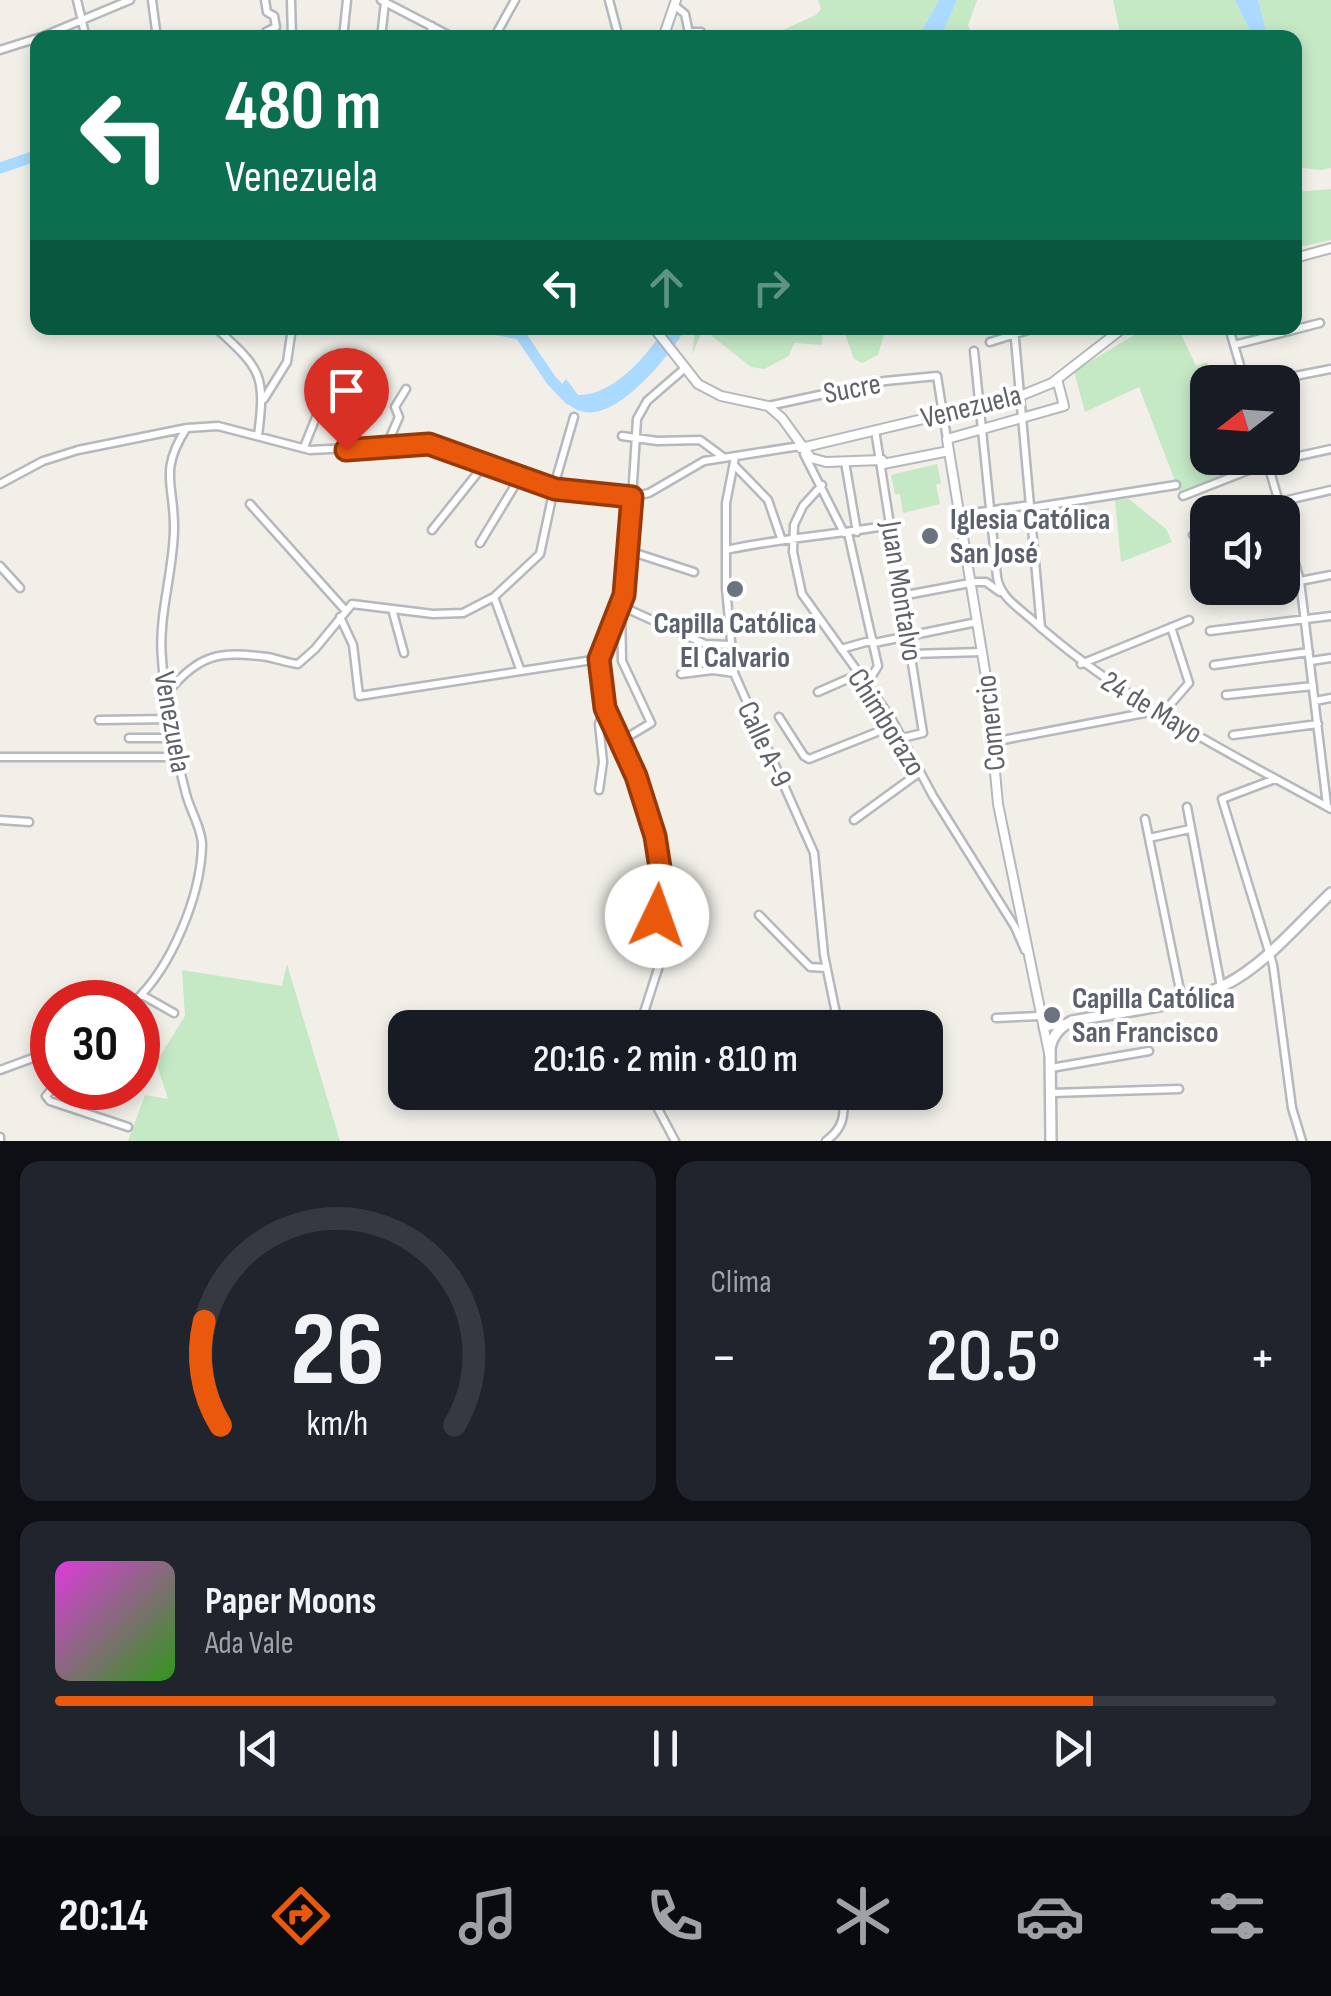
<!DOCTYPE html>
<html lang="es">
<head>
<meta charset="utf-8">
<style>
  :root { --surface:#171b24; --page:#20242c; --text:#f1f3f6; --muted:#9ea1a6; --line:#363941; --accent:#ea580c }
  body { margin:0; font-family:"Sofia Sans Condensed",sans-serif; background:var(--page); color:var(--text); height:100vh; display:flex; flex-direction:column; font-size:38px; white-space:nowrap }
  * { box-sizing:border-box; margin:0 }
  p { font-size:32px; color:var(--muted) }
  .icon { flex:none; width:55px; height:55px; fill:none; stroke:currentColor; stroke-width:2; stroke-linecap:round; stroke-linejoin:round }
  .map { position:relative; height:1141px; overflow:hidden }
  .details { display:flex; flex-direction:column; gap:20px; padding:20px; background:#0d0f14; flex:1 }
  .details>* { flex:none }
  .banner { position:absolute; left:30px; top:30px; width:1272px; height:305px; border-radius:20px; box-shadow:0 5px 15px #0003; background:#0b6e4f; color:#fff; overflow:hidden }
  .needle { width:65px; rotate:253deg }
  .controls { position:absolute; left:1190px; top:365px; display:grid; gap:20px }
  .controls a { display:grid; place-items:center; width:110px; height:110px; border-radius:20px; background:var(--surface); box-shadow:0 5px 15px #0003; font-size:50px }
  .speed { position:absolute; left:30px; top:980px; display:flex; gap:20px; font-size:50px; font-weight:700; text-align:center }
  .speed>* { display:grid; place-content:center; width:130px; height:130px; border-radius:50%; background:var(--surface); box-shadow:0 5px 15px #0003; line-height:1 }
  .speed .limit { border:15px solid #d22; background:#fff; color:#111 }
  .pin { position:absolute; display:grid; place-items:center; width:85px; height:85px; color:#fff; margin:-102px -42px; border-radius:50% 50% 50% 0; rotate:-45deg; box-shadow:0 0 10px #0007 }
  .pin .icon { rotate:45deg }
  .me { position:absolute; width:110px; margin:-55px; rotate:3deg; stroke-linejoin:round; filter:drop-shadow(0 0 8px #0008) }
  .turn { display:flex; align-items:center; gap:35px; height:210px; padding:0 30px; font-size:45px }
  .turn .icon { width:130px; height:130px; stroke-width:2.5 }
  .turn b { display:block; font-size:70px; line-height:85px }
  .lanes { display:flex; align-items:center; height:95px; padding:0 30px; background:#0003; justify-content:center; gap:50px; direction:ltr }
  .lanes .off { opacity:.35 }
  .big { font-size:75px; font-weight:600; line-height:1.1 }
  .details .widget { flex:1; display:flex; flex-direction:column; justify-content:center; gap:15px; min-width:0; padding:0 35px; border-radius:20px; background:var(--page) }
  .details .dial { align-items:center; gap:0 }
  .dial svg { height:260px; overflow:visible; fill:none; stroke:var(--line); stroke-width:7; stroke-linecap:round; text-anchor:middle }
  .dial text { fill:var(--text); stroke:none }
  .song { display:flex; align-items:center; gap:30px }
  .cover { width:120px; height:120px; border-radius:15px; background:linear-gradient(135deg,hsl(300 70% 55%),hsl(110 70% 35%)) }
  .played { height:10px; border-radius:5px; background:linear-gradient(90deg,var(--accent) 85%,var(--line) 85%) }
  .keys { display:flex; justify-content:space-around; direction:ltr }
  .heat { display:flex; justify-content:space-between; align-items:center; font-size:55px; direction:ltr }
  .details .tiles { flex:1; display:grid; gap:20px; grid-template-columns:1fr 1fr }
  .widget:last-child { grid-column:span 2 }
  .trip { position:absolute; left:388px; top:1010px; width:555px; height:100px; border-radius:20px; background:var(--surface); box-shadow:0 5px 15px #0003; font-weight:600; line-height:100px; text-align:center }
  .menu { display:flex; height:160px; justify-content:space-around; align-items:center; background:#090b0e; color:var(--muted) }
  .menu .icon { width:70px; height:70px }
  .menu .current { color:var(--accent) }
  .menu b { font-size:45px; color:var(--text) }
  .map>svg:first-child { display:block }
  .green { fill:#c5e8c5 }
  .water { fill:#aadaff }
  .lines { fill:none; stroke-linecap:round; stroke-linejoin:round }
  .river { stroke:#aadaff; stroke-width:11 }
  .minor-casing { stroke:#b5b8bc; stroke-width:11 }
  .tertiary-casing { stroke:#b5b8bc; stroke-width:12 }
  .secondary-casing { stroke:#b6babf; stroke-width:14 }
  .minor { stroke:#fff; stroke-width:6 }
  .tertiary { stroke:#fff; stroke-width:8 }
  .secondary { stroke:#fff; stroke-width:9 }
  .route-casing { stroke:#983908; stroke-width:25 }
  .route { stroke:#ea580c; stroke-width:18 }
  .worship-dot { fill:#6b7280; stroke:#fff; stroke-width:4 }
  .labels { text-anchor:middle; stroke-width:8; stroke-linejoin:round; paint-order:stroke }
  .street-label { font-size:30px; fill:#5f6368; stroke:#fff }
  .worship-label { font-size:30px; font-weight:bold; fill:#5b616d; stroke:#fff; text-anchor:start }
</style>
</head>
<body>
<div class="map">
<svg width="1331" height="1141" viewBox="0 0 1331 1141">
  <rect width="100%" height="100%" fill="#f1efe8"/>
  <!-- green -->
  <path class="green" d="M818 0H939L918 37 765 38 816 15 821 9Z
    M957 0H977L968 25 973 37 940 38Z
    M1113 0H1235L1253 37H1121Z
    M1258 0H1331V168L1321 170 1295 167 1299 74 1295 66V38L1273 37 1266 30Z
    M1331 189V240L1295 248V192Z
    M695 328H823L822 345 794 343 789 356 764 369 751 367 703 329 692 355Z
    M843 328H886L878 355 862 363 854 359Z
    M1146 328H1178L1196 366 1207 362 1213 380 1195 388 1207 421 1208 458H1217L1222 477 1180 494 1139 387 1085 412 1074 371Z
    M937 464 941 483 936 485 940 504 903 513 900 494H895L891 475Z
    M1129 499 1166 529 1172 542 1121 562 1115 500Z
    M287 964 340 1141H128L145 1095 168 1099 156 1062 185 1016 182 970 282 986Z"/>
  <!-- water -->
  <path class="water" d="M939 0H957L941 37H918Z
    M1235 0H1258L1266 30 1273 37H1253Z
    M665 328H686C670 355 617 423 580 411 571 408 562 399 556 392L566 379 578 395C614 396 647 355 665 328Z"/>
  <g class="lines">
    <!-- river -->
    <path class="river" d="M0 168 38 155
      M488 328 520 334 551 380 569 399"/>
    <defs>
      <path id="minor" d="M77 0 86 38
        M152 0 157 38
        M265 0 267 12 274 16 276 27 266 32
        M291 0 292 38
        M381 0 454 38
        M609 0 619 38
        M674 5 685 14 690 38
        M689 32H701
        M39 38 130 0
        M343 38 347 0
        M381 38 385 2
        M430 38 432 26
        M494 38 515 0
        M0 50 38 38
        M216 328C261 369 266 374 258 436
        M1014 328 1041 628
        M1229 328 1245 382
        M990 342 1034 328
        M1234 345 1320 323
        M974 351 997 577C1000 596 1016 606 1030 618 1119 699 1226 751 1331 809
        M1264 382 1331 369
        M264 399 287 362 292 328
        M768 406 885 381 937 376 947 439
        M875 430 923 733 902 738
        M622 436 657 441 700 440 723 457
        M304 447 340 358
        M386 447 399 417 395 407 406 389
        M804 454 844 533
        M735 457 726 503V588L734 673 814 853 824 955 839 1028
        M1266 458 1279 502
        M845 462 857 532
        M734 465 768 500 781 538
        M0 484 43 461 78 450 187 428 218 426 310 450 429 444 555 489 631 497 649 493 704 461 800 446
        M822 485 803 506 794 525 793 552 802 594 891 718 933 796 1015 927 1025 950
        M1183 496 1267 463 1331 449
        M250 504 345 610
        M1030 508 1176 485
        M1255 512 1279 502 1331 490
        M958 515 1030 505
        M1282 515 1300 581 1327 805
        M432 530 484 465
        M848 533 878 666 867 684
        M1193 535 1208 529
        M480 543 520 477
        M726 550C781 538 836 535 890 525
        M629 551 694 572
        M0 566 20 588
        M1300 581 1331 575
        M970 582H986L1000 592
        M901 596 970 583
        M494 597 520 669
        M392 609 404 653
        M340 617 353 645 359 696 599 659
        M1210 631 1331 616
        M874 643 977 622
        M841 649 873 640
        M911 654 982 652
        M1311 661 1331 658
        M1081 664 1189 620
        M1214 665 1309 652
        M681 674 713 670 734 673
        M168 692C199 654 219 651 267 657 278 659 288 663 298 664L315 649 352 604 433 614 463 613 494 597 540 554 556 479 574 417
        M818 692 859 674
        M1226 695 1313 686
        M1315 701 1331 698
        M1162 714 1189 683 1171 627
        M779 717 804 756 809 759 895 725
        M99 720 170 719
        M1233 735 1318 724
        M129 738H174
        M621 741 651 723 622 661 621 606 705 644 730 645
        M992 742 1155 711
        M0 757H178
        M1275 779 1222 799 1273 965 1292 1108 1302 1141
        M599 790 603 762 599 724 604 709
        M1187 807 1221 987
        M1145 819 1182 1000
        M0 820 29 822
        M854 820 920 772
        M1149 838 1190 829
        M759 915 810 967 826 968
        M142 995 174 1013
        M134 1002C171 968 201 896 202 845 202 829 190 810 186 794 175 751 165 704 162 659 158 616 173 574 174 530 175 485 158 473 186 429
        M996 1018 1040 1016
        M639 1028 665 947 655 904 660 868 655 836 636 776 605 708 599 659 603 640 621 606 627 578 637 419 647 401 684 369
        M1043 1028 1066 1023
        M138 1036 154 1040
        M1051 1068 1149 1051
        M0 1070 52 1051
        M53 1088 46 1096 50 1101 128 1127
        M649 1092 675 1141
        M1052 1093 1179 1089
        M0 1137V1141
        M826 1141C845 1127 844 1115 844 1092"/>
      <path id="tertiary" d="M663 38 676 0
        M1295 258 1331 248
        M654 328 698 384 721 396 768 406 782 418 811 458 826 462 882 460 883 464 949 451
        M801 448 1020 396 1052 383 1123 328
        M1049 1053 998 804 986 677 947 439 1064 406 1057 379"/>
      <path id="secondary" d="M1051 1141 1050 1049C1052 1035 1060 1027 1072 1021 1122 1011 1179 1008 1225 985 1265 965 1298 924 1331 893"/>
    </defs>
    <!-- minor casing -->
    <use href="#minor" class="minor-casing"/>
    <!-- tertiary casing -->
    <use href="#tertiary" class="tertiary-casing"/>
    <!-- secondary casing -->
    <use href="#secondary" class="secondary-casing"/>
    <!-- minor -->
    <use href="#minor" class="minor"/>
    <!-- tertiary -->
    <use href="#tertiary" class="tertiary"/>
    <!-- secondary -->
    <use href="#secondary" class="secondary"/>
  </g>
  <g class="lines">
    <defs>
      <path id="route" d="M346 450 429 444 555 489 632 497 624 595 599 659 605 708 636 776 655 836 660 868 655 896 657 916"/>
    </defs>
    <!-- route casing -->
    <use href="#route" class="route-casing"/>
    <!-- route -->
    <use href="#route" class="route"/>
  </g>
  <!-- markers -->
  <g class="worship-dot">
    <circle cx="930" cy="536" r="10"/>
    <circle cx="735" cy="589" r="10"/>
    <circle cx="1052" cy="1015" r="10"/>
  </g>
  <g class="labels">
    <!-- street labels -->
    <g class="street-label">
      <text transform="translate(852 388) rotate(-11)" y="10">Sucre</text>
      <text transform="translate(971 406) rotate(-14)" y="10">Venezuela</text>
      <text transform="translate(902 591) rotate(81)" y="10">Juan Montalvo</text>
      <text transform="translate(1152 707) rotate(31)" y="10">24 de Mayo</text>
      <text transform="translate(173 722) rotate(80)" y="10">Venezuela</text>
      <text transform="translate(887 722) rotate(58)" y="10">Chimborazo</text>
      <text transform="translate(990 723) rotate(-96)" y="10">Comercio</text>
      <text transform="translate(765 744) rotate(65)" y="10">Calle A-9</text>
    </g>
    <!-- worship labels -->
    <g class="worship-label">
      <text x="950" y="529">Iglesia Católica<tspan x="950" dy="34">San José</tspan></text>
      <text x="735" y="633" text-anchor="middle">Capilla Católica<tspan x="735" dy="34">El Calvario</tspan></text>
      <text x="1072" y="1008">Capilla Católica<tspan x="1072" dy="34">San Francisco</tspan></text>
    </g>
  </g>
</svg>
<div class="controls">
<a><svg class="needle" viewBox="-14 -14 28 28"><path d="M0-13l5 13h-10z" fill="#e53935"/><path d="M0 13l5-13h-10z" fill="#9ea1a6"/></svg></a>
<a><svg class="icon" aria-label="sound" viewBox="0 0 24 24"><path d="M4 9h4l5-4v14l-5-4H4zM17 9q2 3 0 6"/></svg></a>
</div>
<div class="speed"><div class="limit">30</div></div>
<div class="pin" style="left:346px;top:450px;background:#d93025"><svg class="icon" aria-label="arrive" viewBox="0 0 24 24"><path d="M6 21V4h12l-3 4 3 4H6"/></svg></div>
<svg class="me" style="left:657px;top:916px" viewBox="-20 -20 40 40"><circle r="19" fill="#fff"/><path d="M0-13L10 11 0 6-10 11z" fill="#ea580c"/></svg>
<div class="trip">20:16 · 2 min · 810 m</div>
<div class="banner">
<div class="turn"><svg class="icon" aria-label="left" viewBox="0 0 24 24"><path d="M17 20v-9H6M10 6l-5 5 5 5"/></svg><div><b>480 m</b>Venezuela</div></div>
<div class="lanes"><svg class="icon" aria-label="left" viewBox="0 0 24 24"><path d="M17 20v-9H6M10 6l-5 5 5 5"/></svg><svg class="icon off" aria-label="ahead" viewBox="0 0 24 24"><path d="M12 20V5M6 11l6-6 6 6"/></svg><svg class="icon off" aria-label="right" viewBox="0 0 24 24"><path d="M7 20v-9h11M14 6l5 5-5 5"/></svg></div>
</div>
</div>
<section class="details">
<div class="tiles">
<div class="widget dial"><svg viewBox="0 0 100 80">
<path d="M14 69A42 42 0 1 1 86 69"/>
<path d="M14 69A42 42 0 0 1 9 37" stroke="#ea580c"/>
<text x="50" y="56" font-size="32" font-weight="700">26</text>
<text x="50" y="72" font-size="11">km/h</text>
</svg></div>
<div class="widget"><p>Clima</p>
<div class="heat"><a>−</a><b class="big">20.5°</b><a>+</a></div>
</div>
<div class="widget">
<div class="song"><i class="cover"></i><div><b>Paper Moons</b><p>Ada Vale</p></div></div>
<div class="played"></div>
<div class="keys"><svg class="icon" aria-label="previous" viewBox="0 0 24 24"><path d="M18 5L8 12l10 7zM5 5v14"/></svg><svg class="icon" aria-label="pause" viewBox="0 0 24 24"><path d="M8 5v14M16 5v14"/></svg><svg class="icon" aria-label="next" viewBox="0 0 24 24"><path d="M6 5l10 7-10 7zM19 5v14"/></svg></div>
</div>
</div>
</section>
<nav class="menu">
<b>20:14</b>
<svg class="icon current" aria-label="directions" viewBox="0 0 24 24"><path d="M12 3l9 9-9 9-9-9zM9 14v-3h6M13 9l2 2-2 2"/></svg>
<svg class="icon" aria-label="music" viewBox="0 0 24 24"><path d="M9 18V5l10-2v13"/><circle cx="6" cy="18" r="3"/><circle cx="16" cy="16" r="3"/></svg>
<svg class="icon" aria-label="phone" viewBox="0 0 24 24"><path d="M5 4h4l2 5-3 2q2 4 5 5l2-3 5 2v4C11 20 4 13 5 4z"/></svg>
<svg class="icon" aria-label="climate" viewBox="0 0 24 24"><path d="M12 3v18M4 7l16 10M4 17L20 7"/></svg>
<svg class="icon" aria-label="car" viewBox="0 0 24 24"><path d="M5 17H2v-5l4-1 3-4h7l3 4 3 1v5h-3M9 17h6M6 11h13"/><circle cx="7" cy="17" r="2"/><circle cx="17" cy="17" r="2"/></svg>
<svg class="icon" aria-label="filters" viewBox="0 0 24 24"><path d="M4 7h16M4 17h16"/><circle cx="9" cy="7" r="2"/><circle cx="15" cy="17" r="2"/></svg>
</nav>
</body>
</html>
